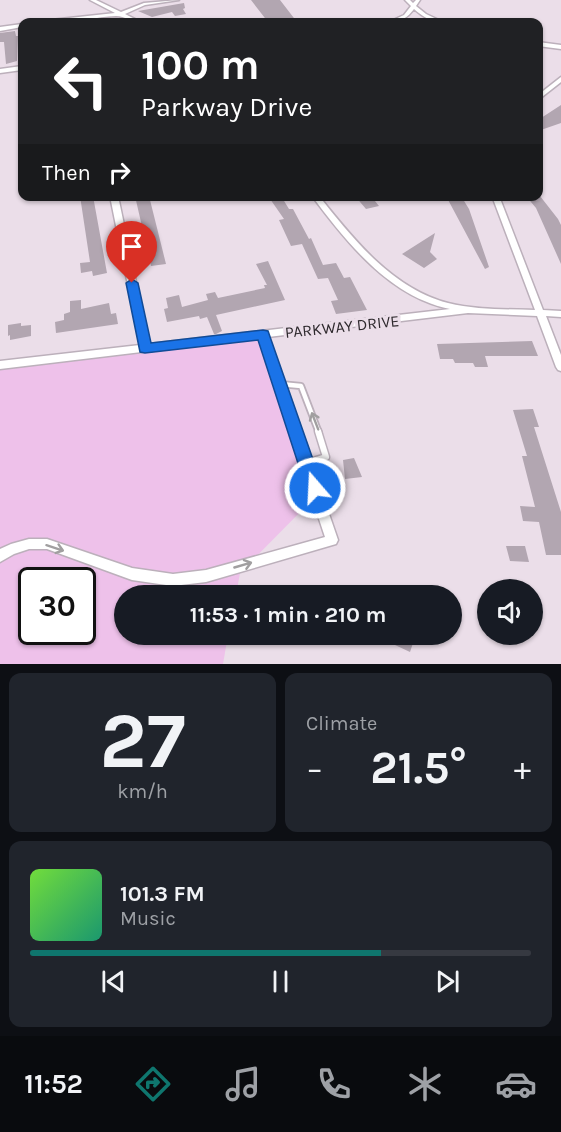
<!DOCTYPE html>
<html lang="en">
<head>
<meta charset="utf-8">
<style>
  :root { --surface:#171b24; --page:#20242c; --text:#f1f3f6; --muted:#9ea1a6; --line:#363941; --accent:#0f766e }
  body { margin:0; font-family:Karla,sans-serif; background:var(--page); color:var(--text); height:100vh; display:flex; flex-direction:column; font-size:22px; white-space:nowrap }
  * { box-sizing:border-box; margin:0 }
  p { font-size:20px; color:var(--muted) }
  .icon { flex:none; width:33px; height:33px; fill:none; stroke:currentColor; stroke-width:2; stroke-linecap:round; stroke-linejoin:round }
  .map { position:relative; height:664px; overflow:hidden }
  .details { display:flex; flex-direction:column; gap:9px; padding:9px; background:#0d0f14; flex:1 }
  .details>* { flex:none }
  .banner { position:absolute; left:18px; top:18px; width:525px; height:183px; border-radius:12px; box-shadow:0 2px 4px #0004; background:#202124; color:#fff; overflow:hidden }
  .controls { position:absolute; left:477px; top:579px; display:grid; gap:12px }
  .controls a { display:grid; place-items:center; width:66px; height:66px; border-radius:50%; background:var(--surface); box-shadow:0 2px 4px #0004; font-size:30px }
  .speed { position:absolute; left:18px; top:567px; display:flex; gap:12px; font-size:30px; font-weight:700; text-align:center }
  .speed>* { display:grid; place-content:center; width:78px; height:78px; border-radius:50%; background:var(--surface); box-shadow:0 2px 4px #0004; line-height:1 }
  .speed .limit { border:3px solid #111; border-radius:9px; background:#fff; color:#111 }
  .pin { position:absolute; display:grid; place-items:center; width:51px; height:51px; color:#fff; margin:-62px -26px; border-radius:50% 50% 50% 0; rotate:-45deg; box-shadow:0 0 6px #0007 }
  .pin .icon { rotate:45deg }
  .me { position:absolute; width:66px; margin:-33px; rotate:341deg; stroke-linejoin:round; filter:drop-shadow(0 0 4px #0008) }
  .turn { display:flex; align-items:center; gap:21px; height:126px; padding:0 24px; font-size:27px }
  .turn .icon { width:78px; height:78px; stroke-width:2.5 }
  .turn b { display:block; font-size:42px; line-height:51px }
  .then { display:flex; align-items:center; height:57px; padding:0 24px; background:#0003; gap:12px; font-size:22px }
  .big { font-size:45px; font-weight:700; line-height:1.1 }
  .details .card { flex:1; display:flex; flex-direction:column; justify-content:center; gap:9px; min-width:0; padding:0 21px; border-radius:12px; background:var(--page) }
  .details .dial { align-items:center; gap:0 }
  .dial b { font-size:78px; line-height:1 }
  .song { display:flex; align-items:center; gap:18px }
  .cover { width:72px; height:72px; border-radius:9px; background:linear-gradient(135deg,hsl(100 70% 55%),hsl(160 70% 35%)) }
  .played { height:6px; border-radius:3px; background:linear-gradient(90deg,var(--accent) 70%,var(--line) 70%) }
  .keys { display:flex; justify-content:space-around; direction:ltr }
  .heat { display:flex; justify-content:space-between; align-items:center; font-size:33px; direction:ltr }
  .details .tiles { flex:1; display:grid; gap:9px; grid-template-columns:1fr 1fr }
  .card:last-child { grid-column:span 2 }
  .trip { position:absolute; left:114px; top:585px; width:348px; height:60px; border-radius:30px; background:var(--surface); box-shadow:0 2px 4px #0004; font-weight:700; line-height:60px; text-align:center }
  .dock { display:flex; height:96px; justify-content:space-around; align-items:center; background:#090b0e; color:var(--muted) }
  .dock .icon { width:42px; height:42px }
  .dock .selected { color:var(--accent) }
  .dock b { font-size:27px; color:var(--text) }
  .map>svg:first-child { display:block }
  .green { fill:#eec1ea; fill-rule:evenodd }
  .building { fill:#b2a6b1 }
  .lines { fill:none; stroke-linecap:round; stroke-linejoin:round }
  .service-far1-casing { stroke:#bcb0bb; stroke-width:8 }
  .service-casing { stroke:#bcb0bb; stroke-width:9 }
  .minor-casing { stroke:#bcb0bb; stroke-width:3 }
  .service-far1 { stroke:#fff; stroke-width:4.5 }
  .service { stroke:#fff; stroke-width:6 }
  .minor { fill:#fff; fill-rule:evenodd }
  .oneway { stroke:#a19fa0 }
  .route { fill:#1a73e8; stroke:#114b97; stroke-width:1.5 }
  .labels { text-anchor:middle; stroke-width:6; stroke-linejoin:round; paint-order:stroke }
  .street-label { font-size:16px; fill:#2e292d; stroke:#ebdee9 }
</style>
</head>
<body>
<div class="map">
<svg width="561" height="664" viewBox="0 0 561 664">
  <rect width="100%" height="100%" fill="#ebdee9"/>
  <!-- green -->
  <path class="green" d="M258 338 316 496 240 573 236 595 124 596V634L228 635 223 664H0V367ZM32 580H82V632H32Z"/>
  <!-- building -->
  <path class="building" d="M251 0H280L297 22H268Z
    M184 3 185 8 183 9 186 14 175 16 172 12 152 17 138 11Z
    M15 31 16 36H18L17 61 6 64 4 42H0V33Z
    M561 105V123L538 131V120Z
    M80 196H93L107 273 93 276 92 271 81 273 80 263 90 262Z
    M135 196H149L166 264 151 266Z
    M268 196H281L289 209H293L309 239 311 238 323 265 336 263 344 278 350 277 367 310 336 314 331 301 338 300 328 278 318 279 302 244 291 246 279 220 284 219Z
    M355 196H371L379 206 366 209Z
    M446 196H461L469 209 489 267 485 269Z
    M526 196H540L558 219 561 225V264L536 208Z
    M435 233 430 252 437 259 424 268 402 254Z
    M268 261 285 300 216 315 222 331 216 334H214L207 317 200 319 199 316 167 322 164 309 168 308 166 298 179 295 182 307 208 300 206 294 215 292 218 298 265 288 264 285H267L256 264Z
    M81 300V309L109 303 111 314 116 313 118 324 56 333 55 322 64 320V314L70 312V301Z
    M21 323V326L31 325V336L10 340V335L8 336V325Z
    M532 341 538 356H485L488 367H475L473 363H455L453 359H440L437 344Z
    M533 409 539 427H534L561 512V555H546L539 522 523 521 520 506 535 507 522 456H527L513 410Z
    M354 458 362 477 345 479 343 460Z
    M506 546H525L529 562 510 561Z
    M398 634H416L410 652 395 645Z"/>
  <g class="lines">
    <defs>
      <path id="service-far1" d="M280 384 301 386 319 433"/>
      <path id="service" d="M306 463 326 457 318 431"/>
      <path id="minor" d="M90 0H96L121 12 144 3 179 0 145 5 125 14 139 21V22C131 22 125 16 116 16 94 17 71 24 48 22L51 20 115 13Z
        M405 0H410L413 3 416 0H420L416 6 426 14 443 22C432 23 422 16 414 9 408 17 401 22 391 22V21L404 15 411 6Z
        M22 24V27L0 31V27Z
        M538 42 561 45V49L538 46Z
        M22 66V70L0 73V69Z
        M561 77V82L538 100V95Z
        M110 196H118L149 344 450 309C390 297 347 243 312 196H319C353 239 393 289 448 303 476 310 506 309 535 310L492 196H499L543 310 561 311V317L546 316 561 355V371L558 370 556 367 537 316 468 313 268 337 338 540 336 544 206 582 173 586 132 580 47 549H29L14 554 0 562V549L11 544 29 539H47L132 568 173 574 206 570 325 537 259 338 0 369V361L140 345Z"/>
    </defs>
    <!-- service-far1 casing -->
    <use href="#service-far1" class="service-far1-casing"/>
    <!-- service casing -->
    <use href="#service" class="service-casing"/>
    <!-- minor casing -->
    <use href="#minor" class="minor-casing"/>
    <!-- service-far1 -->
    <use href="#service-far1" class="service-far1"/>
    <!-- service -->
    <use href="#service" class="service"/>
    <!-- minor -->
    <use href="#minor" class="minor"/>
  </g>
  <!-- one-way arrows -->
  <defs><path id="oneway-shaft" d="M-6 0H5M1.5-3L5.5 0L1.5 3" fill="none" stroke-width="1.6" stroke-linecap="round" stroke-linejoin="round" transform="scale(1.5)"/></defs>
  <g class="oneway">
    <use href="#oneway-shaft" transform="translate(315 421) rotate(-111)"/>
    <use href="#oneway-shaft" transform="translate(55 548) rotate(18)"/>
    <use href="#oneway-shaft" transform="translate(243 565) rotate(-16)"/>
  </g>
  <!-- route -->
  <path class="route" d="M132 279 138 283 151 343 263 330 268 331 323 488 321 493 315 495 309 493 306 488 258 340 145 353 140 352 126 283Z"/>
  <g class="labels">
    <!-- street labels -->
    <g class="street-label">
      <text transform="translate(342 326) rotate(-6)" y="6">PARKWAY DRIVE</text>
    </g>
  </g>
</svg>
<div class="controls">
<a><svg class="icon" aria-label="sound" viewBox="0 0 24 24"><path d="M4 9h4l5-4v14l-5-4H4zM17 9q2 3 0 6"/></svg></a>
</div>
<div class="speed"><div class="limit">30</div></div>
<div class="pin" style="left:132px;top:283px;background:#d93025"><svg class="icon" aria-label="arrive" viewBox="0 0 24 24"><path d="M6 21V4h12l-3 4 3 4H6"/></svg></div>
<svg class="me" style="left:315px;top:488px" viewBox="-20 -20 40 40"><circle r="17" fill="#1a73e8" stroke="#fff" stroke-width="3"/><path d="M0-11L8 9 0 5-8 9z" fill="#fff"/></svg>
<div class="trip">11:53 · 1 min · 210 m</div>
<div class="banner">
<div class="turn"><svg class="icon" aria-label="left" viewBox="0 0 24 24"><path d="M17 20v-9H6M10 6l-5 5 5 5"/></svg><div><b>100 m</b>Parkway Drive</div></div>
<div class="then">Then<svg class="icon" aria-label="right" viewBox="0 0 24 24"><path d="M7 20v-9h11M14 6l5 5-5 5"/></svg></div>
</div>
</div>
<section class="details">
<div class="tiles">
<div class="card dial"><b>27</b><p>km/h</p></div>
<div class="card"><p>Climate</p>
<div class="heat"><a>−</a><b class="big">21.5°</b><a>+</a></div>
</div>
<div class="card">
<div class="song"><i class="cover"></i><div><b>101.3 FM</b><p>Music</p></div></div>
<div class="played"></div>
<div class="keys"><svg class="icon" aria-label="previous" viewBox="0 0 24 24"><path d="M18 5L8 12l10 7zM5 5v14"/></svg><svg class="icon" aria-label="pause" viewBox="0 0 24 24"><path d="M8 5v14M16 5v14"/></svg><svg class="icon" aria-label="next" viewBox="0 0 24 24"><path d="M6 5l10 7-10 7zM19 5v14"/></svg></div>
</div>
</div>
</section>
<nav class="dock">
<b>11:52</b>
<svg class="icon selected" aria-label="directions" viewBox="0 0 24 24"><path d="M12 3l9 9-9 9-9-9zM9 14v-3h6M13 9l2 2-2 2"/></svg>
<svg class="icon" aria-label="music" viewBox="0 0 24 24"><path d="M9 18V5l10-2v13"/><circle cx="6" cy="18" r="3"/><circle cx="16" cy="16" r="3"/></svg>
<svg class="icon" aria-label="phone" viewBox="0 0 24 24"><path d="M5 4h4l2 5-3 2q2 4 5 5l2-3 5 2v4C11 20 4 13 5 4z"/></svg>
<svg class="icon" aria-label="climate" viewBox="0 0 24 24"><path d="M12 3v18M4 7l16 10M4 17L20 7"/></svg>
<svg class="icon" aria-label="car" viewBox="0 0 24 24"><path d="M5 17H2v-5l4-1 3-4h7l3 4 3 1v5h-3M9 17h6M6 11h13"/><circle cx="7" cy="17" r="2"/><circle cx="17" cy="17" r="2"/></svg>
</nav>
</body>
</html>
